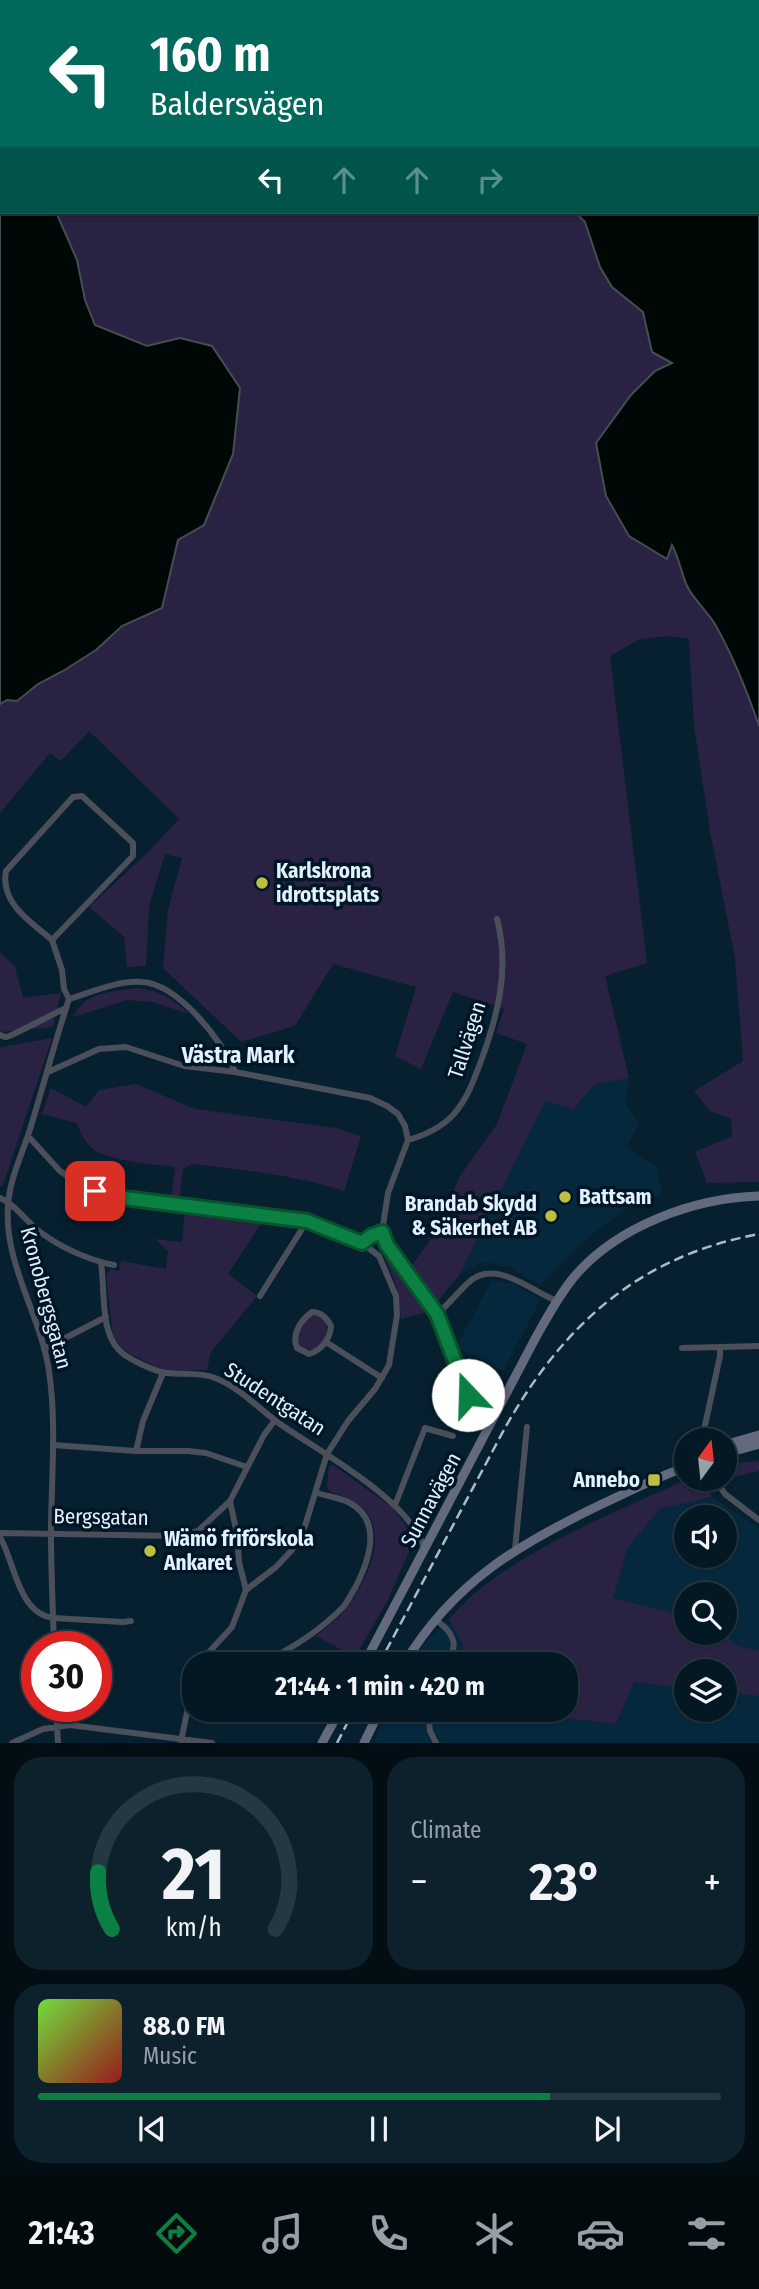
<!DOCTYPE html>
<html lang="en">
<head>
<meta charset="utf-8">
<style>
  :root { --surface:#041824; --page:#0d212c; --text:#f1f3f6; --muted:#97a0a6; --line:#253741; --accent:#0b8043 }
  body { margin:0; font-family:"Fira Sans Condensed",sans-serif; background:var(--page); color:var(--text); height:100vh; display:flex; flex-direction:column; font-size:26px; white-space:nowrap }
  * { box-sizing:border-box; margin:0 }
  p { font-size:23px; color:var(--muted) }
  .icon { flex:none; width:38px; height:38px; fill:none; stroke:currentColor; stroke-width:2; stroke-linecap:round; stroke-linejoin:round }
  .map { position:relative; height:1743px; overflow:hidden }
  .panel { display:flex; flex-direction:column; gap:14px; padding:14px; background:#020d14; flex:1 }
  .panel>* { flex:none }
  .top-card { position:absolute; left:0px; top:0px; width:760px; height:214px; box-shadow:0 2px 5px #0004,0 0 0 2px var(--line); background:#00695c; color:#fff; overflow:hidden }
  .needle { width:46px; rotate:15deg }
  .controls { position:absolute; left:674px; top:1428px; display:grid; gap:14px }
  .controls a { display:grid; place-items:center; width:63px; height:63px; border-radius:50%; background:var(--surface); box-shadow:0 2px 5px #0004,0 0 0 2px var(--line); font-size:35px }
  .speed { position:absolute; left:21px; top:1631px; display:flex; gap:14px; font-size:35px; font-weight:700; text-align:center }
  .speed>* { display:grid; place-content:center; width:91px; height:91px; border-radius:50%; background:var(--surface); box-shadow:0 2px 5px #0004,0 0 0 2px var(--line); line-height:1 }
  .speed .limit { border:10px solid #d22; background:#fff; color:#111 }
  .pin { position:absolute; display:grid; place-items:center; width:60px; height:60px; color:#fff; margin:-30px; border-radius:14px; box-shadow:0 4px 10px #0006 }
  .me { position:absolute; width:77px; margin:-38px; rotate:339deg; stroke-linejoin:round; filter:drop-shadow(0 0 5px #0008) }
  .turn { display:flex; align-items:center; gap:24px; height:147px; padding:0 35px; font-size:32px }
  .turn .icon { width:91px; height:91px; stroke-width:2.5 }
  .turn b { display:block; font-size:49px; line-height:60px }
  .lanes { display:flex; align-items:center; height:66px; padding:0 35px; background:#0003; justify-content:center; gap:35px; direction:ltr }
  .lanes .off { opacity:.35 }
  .big { font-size:52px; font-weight:700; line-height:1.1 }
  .panel .tile { flex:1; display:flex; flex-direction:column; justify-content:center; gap:10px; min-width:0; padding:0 24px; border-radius:28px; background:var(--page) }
  .panel .dial { align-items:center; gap:0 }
  .dial svg { height:182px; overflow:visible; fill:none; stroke:var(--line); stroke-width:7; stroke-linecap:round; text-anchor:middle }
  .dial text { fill:var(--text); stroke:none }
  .song { display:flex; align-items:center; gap:21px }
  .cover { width:84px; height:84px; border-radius:10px; background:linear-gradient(135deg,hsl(100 70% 55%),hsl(0 70% 35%)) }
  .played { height:7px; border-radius:4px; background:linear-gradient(90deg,var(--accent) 75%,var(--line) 75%) }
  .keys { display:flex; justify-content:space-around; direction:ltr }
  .heat { display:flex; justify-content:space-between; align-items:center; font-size:38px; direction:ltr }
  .panel .tiles { flex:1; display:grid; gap:14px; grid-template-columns:1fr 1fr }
  .tile:last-child { grid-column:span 2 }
  .trip { position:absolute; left:182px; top:1652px; width:396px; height:70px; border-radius:28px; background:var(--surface); box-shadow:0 2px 5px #0004,0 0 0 2px var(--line); font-weight:700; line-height:70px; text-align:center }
  .tab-bar { display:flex; height:112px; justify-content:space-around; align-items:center; background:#020a0e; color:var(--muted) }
  .tab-bar .icon { width:49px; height:49px }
  .tab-bar .on { color:var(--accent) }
  .tab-bar b { font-size:32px; color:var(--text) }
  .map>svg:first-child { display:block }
  .built { fill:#06283d; fill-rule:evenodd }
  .green { fill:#2a2243 }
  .water { fill:#000807; stroke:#444e50; stroke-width:2 }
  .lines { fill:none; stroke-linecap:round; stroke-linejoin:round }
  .street { stroke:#4a4f5a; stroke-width:6 }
  .secondary { stroke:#636a7d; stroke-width:9 }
  .rail { stroke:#aabcc8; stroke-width:2.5; stroke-dasharray:10 5; stroke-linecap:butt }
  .route-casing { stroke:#07532c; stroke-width:18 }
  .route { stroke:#0b8043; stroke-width:12 }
  .poi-dot { fill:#bdbf43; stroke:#001626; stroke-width:2.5 }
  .labels { text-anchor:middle; stroke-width:7; stroke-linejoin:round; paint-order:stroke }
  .poi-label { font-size:21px; font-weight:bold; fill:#e2f1fc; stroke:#001626; text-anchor:start }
  .street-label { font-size:21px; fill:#e2f1fc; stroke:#001626 }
  .neighbourhood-label { font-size:23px; font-weight:bold; fill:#e2f1fc; stroke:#001626 }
</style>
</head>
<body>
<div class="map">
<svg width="759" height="1743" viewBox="0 0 759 1743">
  <rect width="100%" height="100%" fill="#062030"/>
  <!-- built -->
  <path class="built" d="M629 1078 626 1105 639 1124 626 1147 657 1167 662 1193 623 1211 587 1238 540 1285 508 1266 483 1262 460 1274 545 1100 573 1109 596 1084Z
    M492 1280 514 1284 541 1299 503 1371 456 1347Z
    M712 1497 759 1528V1651L738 1646 723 1633 724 1594H686V1616L613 1598 627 1549 659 1509ZM686 1517H724V1556H686Z
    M449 1619 460 1639 468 1664H411L426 1642Z
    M634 1682 686 1688V1710H724L725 1692 759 1696V1743H374L388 1710H494L616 1724Z"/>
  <!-- green -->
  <path class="green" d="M138 0H355V2H137Z
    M56 212H575L585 222 600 267 612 287 643 312 652 352 673 363 651 548 667 559 671 544C679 557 681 571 687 585 694 601 709 615 718 630 735 660 747 693 759 726V1182L707 1183 695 1152 732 1136 731 1119 710 1111 694 1091 743 1061 735 958 710 831 694 726 689 639 668 636 640 639 610 656 647 963 605 976 629 1078 596 1084 573 1109 545 1101 460 1274 438 1301 429 1296 410 1268 436 1232 460 1176 497 1124 527 1044 496 1033 504 1009 453 992 421 1069 395 1056 416 987 333 964 295 1026 241 1042 163 968 168 910 182 858 165 854 149 906 146 966 127 967 124 937 89 907 147 853 179 819 89 731 61 761 50 753 0 813V704L7 700 17 701 38 684 63 671 96 650 122 626 162 608 178 540 204 525 180 338 147 346 95 325 85 300 77 260Z
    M0 952 15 967 23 998 61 993 53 1027 0 1032Z
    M137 988C161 991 172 998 189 1014L153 1002 127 1000 73 1017C75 1013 79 1007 83 1003 96 992 120 990 137 988Z
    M52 1038 3 1185 0 1186V1047Z
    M136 1084 195 1109 336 1128 361 1136 344 1191C295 1175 244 1170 192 1164L183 1169 179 1199 171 1200 175 1167C155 1164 109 1161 94 1150 85 1143 81 1133 77 1123L42 1114 51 1088 86 1107 99 1090Z
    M185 1210 264 1219 228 1274 257 1296 211 1352 207 1370 166 1371 128 1353 121 1347 113 1336 106 1275 111 1269 119 1271 121 1261 166 1269 168 1251 155 1239 182 1242Z
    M381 1249 408 1283 427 1312 401 1319 397 1287Z
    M314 1315 320 1317 326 1322C332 1353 291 1359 297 1336 299 1329 306 1322 310 1316Z
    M759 1461V1471L734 1477 730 1464Z
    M333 1465 392 1507 404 1523 413 1542 387 1602 355 1657 316 1636C327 1627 340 1617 348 1606 365 1583 387 1540 367 1513 357 1501 343 1497 329 1491L327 1486 329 1466Z
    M688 1479H703L712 1497 659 1509 627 1549 613 1598 686 1616V1633H723L738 1646 759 1651V1696L725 1692 724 1671H686V1688L634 1682 616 1724 494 1710H565V1664H468L460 1639 449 1619C458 1610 466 1600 476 1592 538 1542 616 1512 688 1479Z"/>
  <!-- water -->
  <path class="water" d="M0 0H138L137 2H2V72L0 75Z
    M595 0H759V726C747 691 734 658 716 626 708 612 694 600 687 586 681 572 679 558 672 545L667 559 629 536 606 496 596 443 631 395 655 371 672 363 652 352 643 312 612 287 600 267 585 222 575 212H758V2H596Z
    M0 99 2 105V212H56L77 260 85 300 95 325 147 346 180 338 212 346 240 388 233 454 204 525 178 540 162 608 122 626 96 650 63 671 38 684 17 701 7 700 0 704Z"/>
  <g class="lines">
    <!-- street -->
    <path class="street" d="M52 940C30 921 0 903 6 871L73 797 82 796 133 843V856L52 940 62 970 64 989 69 999C55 1041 44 1084 31 1126 23 1153 9 1179 8 1207 4 1264 41 1316 49 1371 57 1426 51 1481 51 1535 51 1572 53 1610 54 1647
      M69 999C92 992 118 980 142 982 178 984 223 1041 235 1072
      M0 1035C2 1036 4 1037 6 1037 11 1037 56 1012 66 1008
      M48 1072 99 1049 126 1047 184 1066 235 1072 370 1098 387 1106 398 1114 405 1126 408 1140 388 1193 382 1232 387 1245 437 1314 472 1404
      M28 1136 60 1171 81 1186 108 1196 307 1221 362 1243
      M408 1140C426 1135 441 1128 454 1114 467 1099 474 1080 481 1061 498 1015 510 968 497 919
      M0 1198C14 1204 23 1217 34 1227 55 1245 87 1260 114 1265
      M101 1263C105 1288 100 1332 119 1350 127 1359 156 1372 167 1373 182 1375 200 1372 215 1378 239 1387 259 1409 280 1424 320 1452 410 1500 424 1548
      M260 1296 307 1221
      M312 1312C321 1312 327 1318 331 1326 330 1339 322 1350 309 1354L297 1348C291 1334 301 1320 312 1312Z
      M437 1314C449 1304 458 1292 469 1282 495 1258 531 1291 557 1301
      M326 1342 382 1378
      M682 1348 759 1346
      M44 1349 106 1317
      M705 1440 704 1430 720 1356V1348
      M53 1445 136 1451H188L206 1453 247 1467
      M136 1451 143 1421 163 1373
      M715 1479 725 1494 759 1520
      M395 1505 425 1428 453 1436
      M0 1533 178 1536 198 1531 230 1501
      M0 1537C15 1563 18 1613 53 1618L123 1622 131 1621
      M515 1549 527 1427
      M246 1590 276 1567 292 1550 305 1526 327 1454 348 1421 375 1389 389 1365 397 1315 396 1296 379 1256 362 1243 371 1236 382 1232
      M436 1620C453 1632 461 1646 445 1664
      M198 1664 232 1627 246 1590 239 1562 237 1534 230 1501 264 1435 275 1420
      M259 1664C290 1650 320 1631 344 1606 348 1601 351 1594 355 1588 369 1561 384 1520 348 1502 339 1498 327 1496 317 1493
      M56 1706 58 1743
      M428 1710 430 1731 436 1743
      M181 1741 194 1679
      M12 1743 43 1729 70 1725 212 1743"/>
    <!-- secondary -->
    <path class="secondary" d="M724 1445 759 1435
      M724 1454 759 1444
      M364 1664 536 1337C548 1316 559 1295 574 1277 617 1226 694 1198 759 1196
      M404 1664C453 1582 519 1544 602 1504 630 1491 657 1477 686 1467
      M322 1743 340 1710
      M364 1743 380 1710"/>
    <!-- rail -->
    <path class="rail" d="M379 1664 506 1426C565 1323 640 1256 759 1234
      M337 1743 354 1710"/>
  </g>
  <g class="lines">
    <defs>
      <path id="route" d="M95 1191 108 1196 307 1221 362 1243 371 1236 382 1232 387 1245 437 1314 468 1395"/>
    </defs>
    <!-- route casing -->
    <use href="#route" class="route-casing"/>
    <!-- route -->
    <use href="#route" class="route"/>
  </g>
  <!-- markers -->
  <g class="poi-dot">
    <circle cx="262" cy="883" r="7"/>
    <circle cx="565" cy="1197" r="7"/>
    <circle cx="551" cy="1216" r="7"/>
    <rect x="647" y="1473" width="14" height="14" rx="3.5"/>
    <circle cx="150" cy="1551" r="7"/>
  </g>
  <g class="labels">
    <!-- poi labels -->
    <g class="poi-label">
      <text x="276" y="878">Karlskrona<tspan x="276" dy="24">idrottsplats</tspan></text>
      <text x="579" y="1204">Battsam</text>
      <text x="537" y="1211" text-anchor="end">Brandab Skydd<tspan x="537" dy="24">&amp; Säkerhet AB</tspan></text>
      <text x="640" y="1487" text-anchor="end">Annebo</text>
      <text x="164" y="1546">Wämö friförskola<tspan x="164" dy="24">Ankaret</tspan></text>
    </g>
    <!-- street labels -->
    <g class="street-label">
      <text transform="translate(467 1040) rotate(-72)" y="7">Tallvägen</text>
      <text transform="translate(46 1298) rotate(75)" y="7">Kronobergsgatan</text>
      <text transform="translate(275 1399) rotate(33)" y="7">Studentgatan</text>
      <text transform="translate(431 1500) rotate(-62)" y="7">Sunnavägen</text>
      <text transform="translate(101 1517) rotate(1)" y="7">Bergsgatan</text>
    </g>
    <!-- neighbourhood labels -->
    <g class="neighbourhood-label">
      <text x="238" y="1063">Västra Mark</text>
    </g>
  </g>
</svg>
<div class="controls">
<a><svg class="needle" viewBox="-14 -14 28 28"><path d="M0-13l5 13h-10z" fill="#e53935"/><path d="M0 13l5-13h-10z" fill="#97a0a6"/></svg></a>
<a><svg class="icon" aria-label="sound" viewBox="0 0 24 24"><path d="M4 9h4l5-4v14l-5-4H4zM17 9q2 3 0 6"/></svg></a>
<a><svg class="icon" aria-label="search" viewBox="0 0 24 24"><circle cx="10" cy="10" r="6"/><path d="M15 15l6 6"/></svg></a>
<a><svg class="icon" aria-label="layers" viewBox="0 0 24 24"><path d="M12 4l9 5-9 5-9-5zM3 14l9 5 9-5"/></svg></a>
</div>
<div class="speed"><div class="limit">30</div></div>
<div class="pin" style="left:95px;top:1191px;background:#d93025"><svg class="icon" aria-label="arrive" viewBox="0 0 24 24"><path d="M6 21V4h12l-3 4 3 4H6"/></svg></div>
<svg class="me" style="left:468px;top:1395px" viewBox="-20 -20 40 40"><circle r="19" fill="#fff"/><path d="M0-13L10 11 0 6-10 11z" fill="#0b8043"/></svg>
<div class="trip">21:44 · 1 min · 420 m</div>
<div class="top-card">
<div class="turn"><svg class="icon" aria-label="left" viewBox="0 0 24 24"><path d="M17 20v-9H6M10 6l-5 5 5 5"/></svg><div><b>160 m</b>Baldersvägen</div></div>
<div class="lanes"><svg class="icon" aria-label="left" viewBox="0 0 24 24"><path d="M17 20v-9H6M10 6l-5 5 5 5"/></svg><svg class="icon off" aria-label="ahead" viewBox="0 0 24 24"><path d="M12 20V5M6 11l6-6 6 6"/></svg><svg class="icon off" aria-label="ahead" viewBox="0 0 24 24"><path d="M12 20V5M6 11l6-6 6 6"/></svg><svg class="icon off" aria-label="right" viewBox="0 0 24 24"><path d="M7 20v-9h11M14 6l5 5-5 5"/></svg></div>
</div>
</div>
<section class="panel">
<div class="tiles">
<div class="tile dial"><svg viewBox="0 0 100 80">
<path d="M14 69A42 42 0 1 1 86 69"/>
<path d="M14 69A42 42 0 0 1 8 44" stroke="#0b8043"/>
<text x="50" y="56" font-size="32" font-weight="700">21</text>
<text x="50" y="72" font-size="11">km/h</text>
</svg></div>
<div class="tile"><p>Climate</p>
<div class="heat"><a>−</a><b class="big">23°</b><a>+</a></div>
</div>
<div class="tile">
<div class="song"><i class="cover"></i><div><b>88.0 FM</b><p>Music</p></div></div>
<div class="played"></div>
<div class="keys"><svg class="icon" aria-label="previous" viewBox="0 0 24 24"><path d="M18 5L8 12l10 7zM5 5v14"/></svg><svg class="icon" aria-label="pause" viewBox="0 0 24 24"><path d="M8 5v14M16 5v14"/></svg><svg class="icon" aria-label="next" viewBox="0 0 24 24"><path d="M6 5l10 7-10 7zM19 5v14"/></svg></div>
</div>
</div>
</section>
<nav class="tab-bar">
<b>21:43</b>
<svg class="icon on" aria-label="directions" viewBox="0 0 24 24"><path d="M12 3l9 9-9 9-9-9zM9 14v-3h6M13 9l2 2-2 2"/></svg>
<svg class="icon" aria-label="music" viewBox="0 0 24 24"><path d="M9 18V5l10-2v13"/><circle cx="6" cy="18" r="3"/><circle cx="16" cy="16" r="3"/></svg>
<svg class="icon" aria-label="phone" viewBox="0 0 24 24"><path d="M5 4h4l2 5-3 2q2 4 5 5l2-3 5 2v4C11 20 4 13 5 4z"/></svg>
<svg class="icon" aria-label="climate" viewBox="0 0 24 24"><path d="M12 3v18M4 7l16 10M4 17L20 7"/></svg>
<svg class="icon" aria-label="car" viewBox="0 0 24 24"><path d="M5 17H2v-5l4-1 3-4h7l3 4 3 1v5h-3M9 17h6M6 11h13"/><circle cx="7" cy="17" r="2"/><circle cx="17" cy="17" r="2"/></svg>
<svg class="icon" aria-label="filters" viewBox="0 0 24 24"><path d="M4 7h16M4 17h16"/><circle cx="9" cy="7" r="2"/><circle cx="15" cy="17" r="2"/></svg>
</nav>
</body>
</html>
